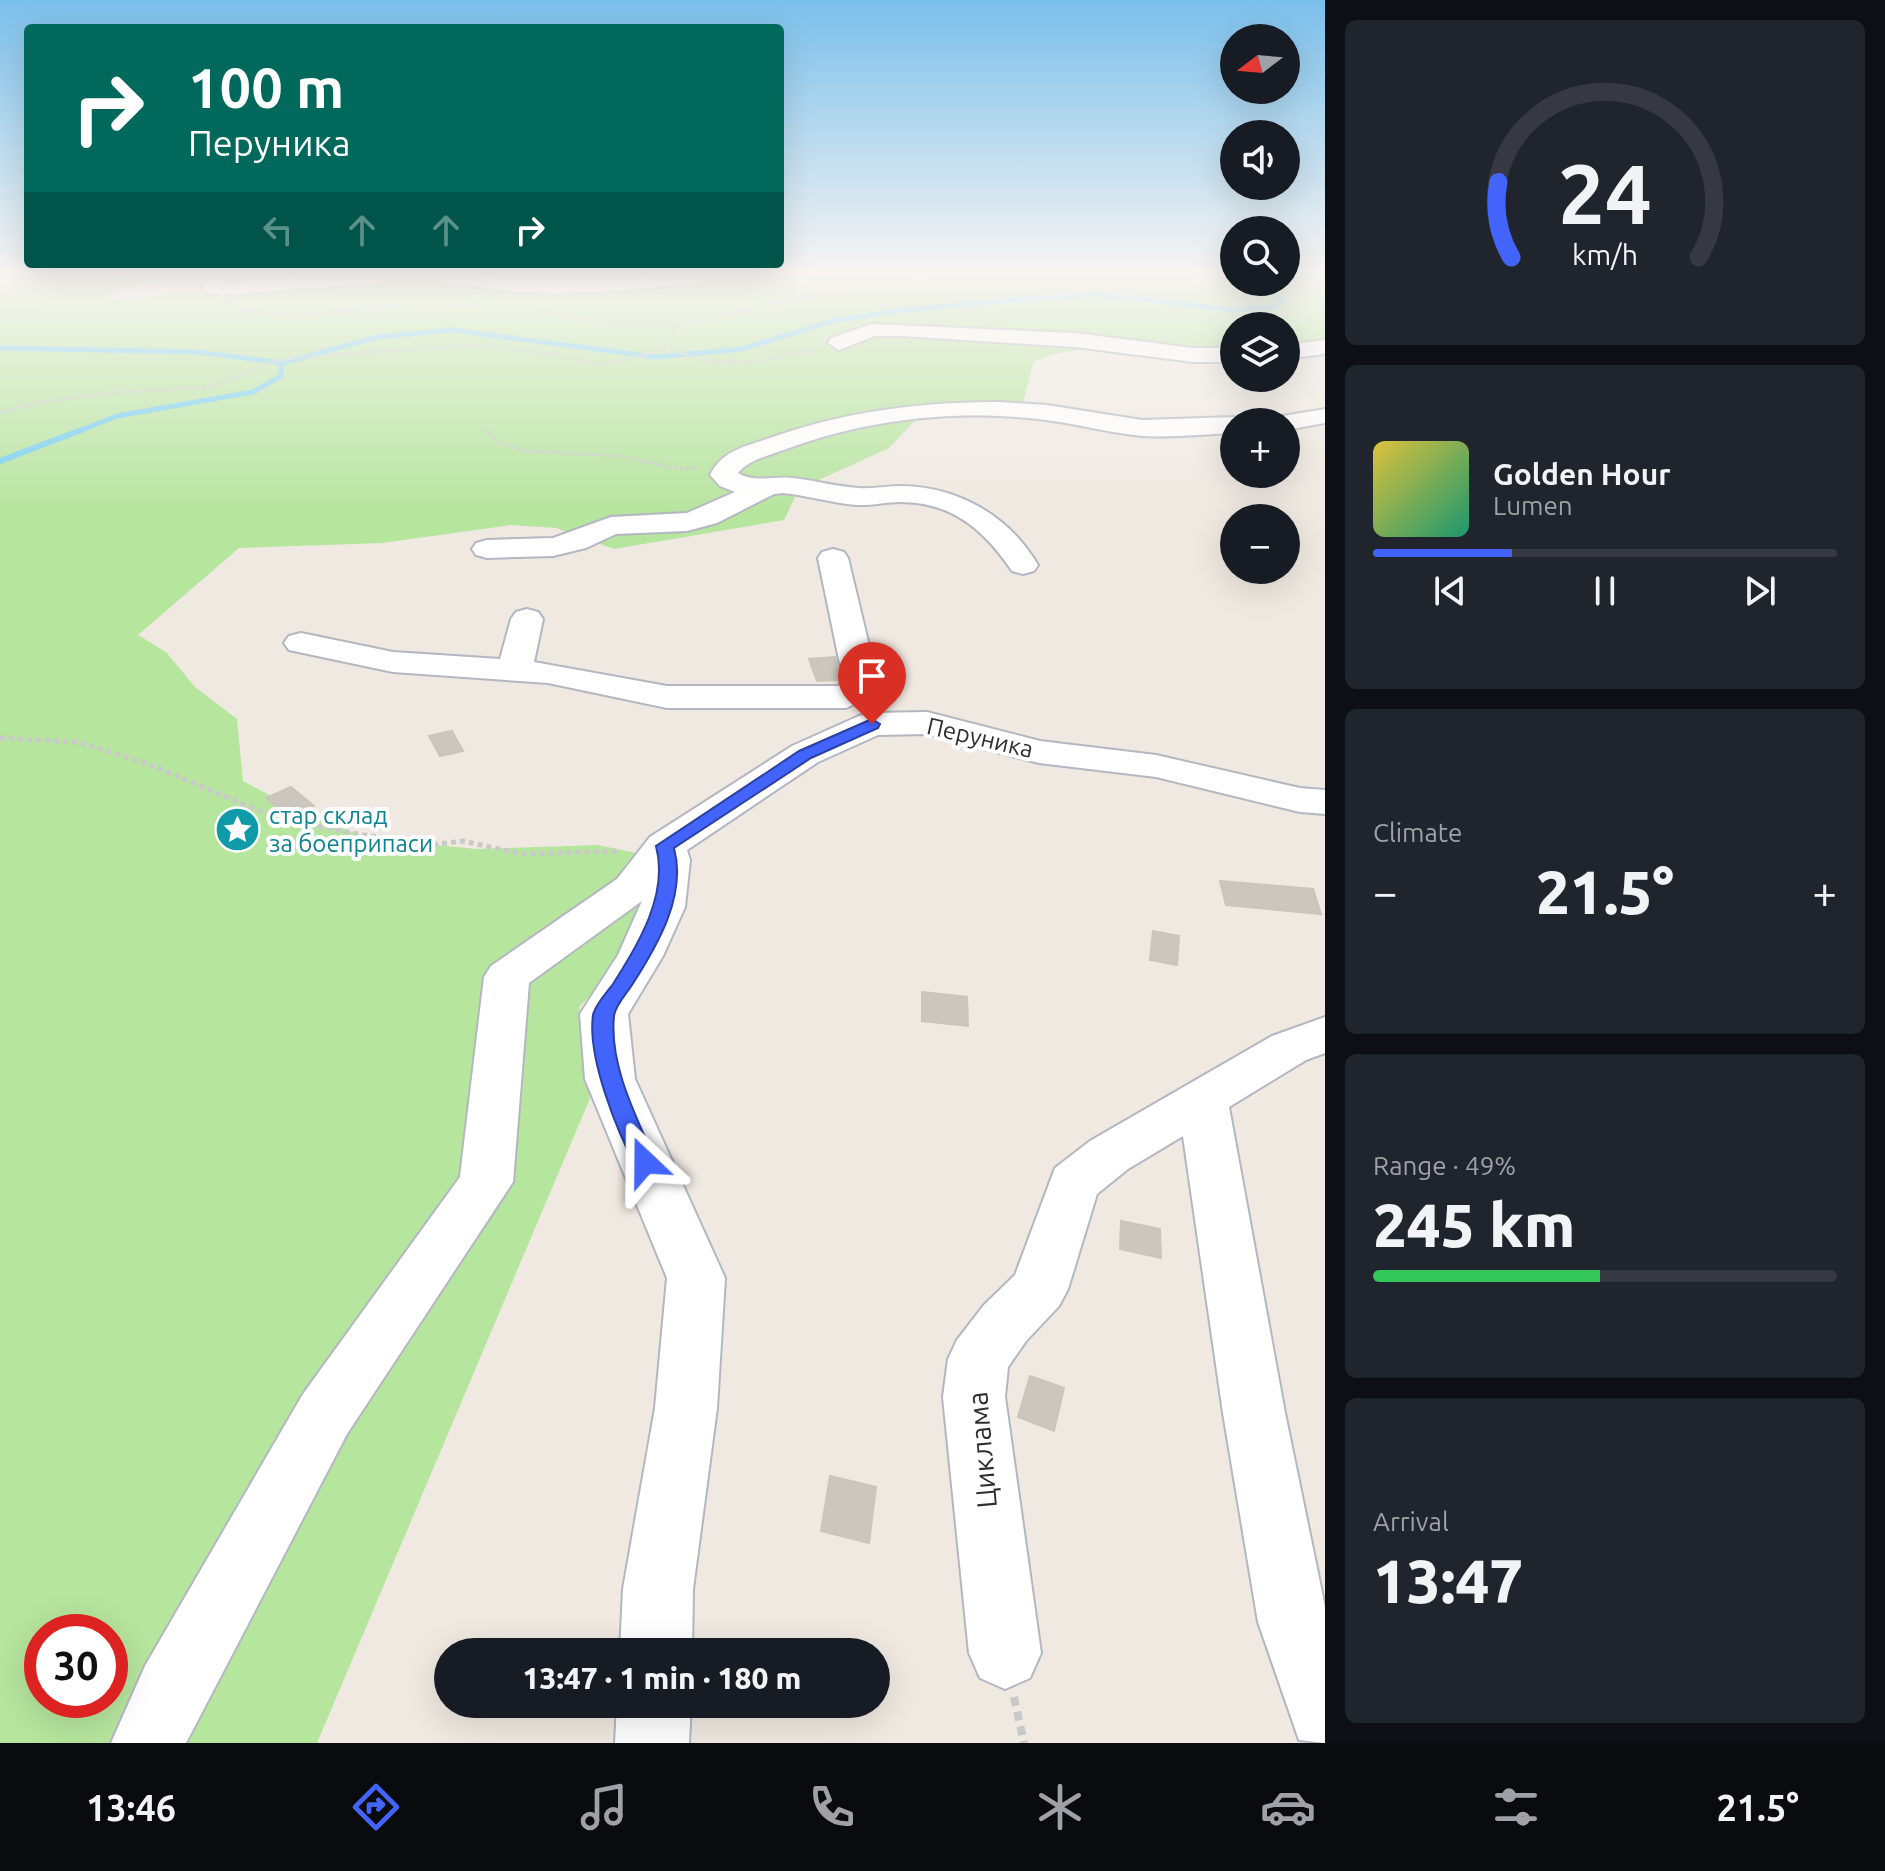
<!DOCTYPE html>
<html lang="en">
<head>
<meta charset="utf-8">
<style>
  :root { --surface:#171b24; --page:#20242c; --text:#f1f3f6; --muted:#9ea1a6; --line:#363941; --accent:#4264fb }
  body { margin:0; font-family:Ubuntu,sans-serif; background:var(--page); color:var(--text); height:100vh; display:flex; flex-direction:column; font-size:30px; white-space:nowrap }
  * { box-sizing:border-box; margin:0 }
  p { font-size:26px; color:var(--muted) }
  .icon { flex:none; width:44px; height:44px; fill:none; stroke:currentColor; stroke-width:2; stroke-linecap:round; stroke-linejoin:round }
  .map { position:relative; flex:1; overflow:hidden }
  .side { display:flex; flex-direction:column; gap:20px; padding:20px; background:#0d0f14; width:560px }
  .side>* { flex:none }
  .banner { position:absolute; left:24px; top:24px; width:760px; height:244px; border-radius:8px; box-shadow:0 8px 32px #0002; background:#00695c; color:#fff; overflow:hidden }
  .needle { width:52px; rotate:254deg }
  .tools { position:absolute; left:1220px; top:24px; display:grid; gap:16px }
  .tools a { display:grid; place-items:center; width:80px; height:80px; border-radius:50%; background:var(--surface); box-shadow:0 8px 32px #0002; font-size:40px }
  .speed { position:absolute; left:24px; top:1614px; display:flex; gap:16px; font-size:40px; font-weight:700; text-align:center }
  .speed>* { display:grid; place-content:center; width:104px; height:104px; border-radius:50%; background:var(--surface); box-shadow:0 8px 32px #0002; line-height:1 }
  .speed .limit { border:12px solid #d22; background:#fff; color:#111 }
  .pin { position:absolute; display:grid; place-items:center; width:68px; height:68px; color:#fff; margin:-82px -34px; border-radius:50% 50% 50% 0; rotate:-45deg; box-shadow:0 0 8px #0007 }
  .pin .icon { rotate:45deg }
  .me { position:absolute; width:88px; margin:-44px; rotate:337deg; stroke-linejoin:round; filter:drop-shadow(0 0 6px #0008) }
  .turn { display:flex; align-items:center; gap:28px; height:168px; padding:0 32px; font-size:36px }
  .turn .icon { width:104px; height:104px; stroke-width:2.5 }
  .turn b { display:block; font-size:56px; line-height:68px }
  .lanes { display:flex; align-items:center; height:76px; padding:0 32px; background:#0003; justify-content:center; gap:40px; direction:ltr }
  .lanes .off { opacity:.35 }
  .big { font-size:60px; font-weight:800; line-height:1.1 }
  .side .tile { flex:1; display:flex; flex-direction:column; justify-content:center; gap:12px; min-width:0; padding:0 28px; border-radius:12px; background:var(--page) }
  .side .dial { align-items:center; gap:0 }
  .dial svg { height:208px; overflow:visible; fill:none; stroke:var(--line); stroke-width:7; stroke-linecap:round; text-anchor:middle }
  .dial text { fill:var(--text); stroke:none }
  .song { display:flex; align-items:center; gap:24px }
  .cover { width:96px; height:96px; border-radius:12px; background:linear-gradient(135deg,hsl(50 70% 55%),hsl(160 70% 35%)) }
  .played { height:8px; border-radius:4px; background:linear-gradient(90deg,var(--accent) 30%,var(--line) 30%) }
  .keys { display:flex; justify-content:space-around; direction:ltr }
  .heat { display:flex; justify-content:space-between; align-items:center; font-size:44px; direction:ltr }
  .charge { height:12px; border-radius:6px; background:linear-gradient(90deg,#34c759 49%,var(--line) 0) }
  .trip { position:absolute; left:434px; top:1638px; width:456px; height:80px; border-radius:40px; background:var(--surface); box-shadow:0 8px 32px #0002; font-weight:800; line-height:80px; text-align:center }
  .tab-bar { display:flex; height:128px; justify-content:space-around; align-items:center; background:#090b0e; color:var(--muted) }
  .tab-bar .icon { width:56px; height:56px }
  .tab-bar .on { color:var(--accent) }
  .tab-bar b { font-size:36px; color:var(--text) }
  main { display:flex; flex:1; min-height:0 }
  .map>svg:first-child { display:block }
  .green { fill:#b6e59e; fill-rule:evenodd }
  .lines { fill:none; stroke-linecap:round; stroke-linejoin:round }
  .stream-far1 { stroke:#75cff0; stroke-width:5 }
  .stream { stroke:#75cff0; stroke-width:6 }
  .building { fill:#cbc7bf; stroke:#cbc5ba; stroke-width:2 }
  .minor-casing { stroke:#b4b7c1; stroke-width:4 }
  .path-far2 { stroke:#c9c9c9; stroke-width:3; stroke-dasharray:3 2; stroke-linecap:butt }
  .path-far1 { stroke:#c9c9c9; stroke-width:5; stroke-dasharray:5 4; stroke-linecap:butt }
  .path { stroke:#c9c9c9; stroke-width:8; stroke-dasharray:9 6; stroke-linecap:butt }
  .minor { fill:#fff; fill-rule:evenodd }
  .route { fill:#4264fb; stroke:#2b41a3; stroke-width:2 }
  .labels { text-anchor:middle; stroke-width:8; stroke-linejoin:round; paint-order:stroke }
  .street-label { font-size:24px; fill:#2e2e2e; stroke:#fff }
  .culture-label { font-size:24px; fill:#0d838f; stroke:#fff; text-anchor:start }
  .near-street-label { font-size:28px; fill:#2e2e2e; stroke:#fff }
</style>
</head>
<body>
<main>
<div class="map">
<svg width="1325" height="1743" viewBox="0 0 1325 1743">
  <rect width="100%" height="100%" fill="#efe9e1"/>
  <!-- green -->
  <path class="green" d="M0 270H229L112 290 111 299 516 270H723L746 281 879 270H1234V282H1286V270H1325V348L1286 354V326H1234V359C1169 351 1097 337 1034 361L1021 410 920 415 889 448 799 489 784 520 614 549 556 528 511 525 382 543 239 548 138 635 166 652 195 687 237 719 243 781 305 814 370 839 477 849 598 845 659 858 642 942 579 1007 591 1096 317 1743H0ZM42 1632H110V1700H42Z"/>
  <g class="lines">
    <!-- stream-far1 -->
    <path class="stream-far1" d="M1286 280 1325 275
      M0 348 198 352 282 363 378 337 451 330 656 357 742 349 833 321 895 311 1012 300 1099 294 1232 310 1277 307 1282 300 1269 292 1270 285 1280 282
      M79 431 117 416 253 392 281 376 282 363"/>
    <!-- stream -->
    <path class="stream" d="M0 461 84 429"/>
  </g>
  <!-- building -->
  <path class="building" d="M835 657 839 680 817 681 809 659Z
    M452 731 463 751 440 756 429 736Z
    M291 787 314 806 289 817 266 798Z
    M1220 881 1313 889 1321 914 1226 905Z
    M1153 931 1179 936 1177 965 1150 960Z
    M922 992 967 997 968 1026 922 1021Z
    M1121 1221 1160 1229 1161 1258 1120 1249Z
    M1030 1376 1064 1388 1054 1431 1018 1417Z
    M830 1476 876 1487 869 1543 821 1531Z"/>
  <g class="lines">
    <defs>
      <path id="minor" d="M216 270 220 283H224L384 270H433L481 277 561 281 641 278 706 270H796L793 274C768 281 745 277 720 280 652 287 586 297 518 292 475 289 424 273 384 282L224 295 204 292 197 271Z
        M917 270H944L924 280 917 278 914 274Z
        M872 324 1075 333 1193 348H1234V362H1193L1075 347 902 336H875L839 350 828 343 831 338Z
        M1325 340V354L1286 359V345Z
        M999 402 1047 405 1142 420 1234 417 1245 422H1234V433C1204 434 1173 438 1142 436 1110 433 1078 424 1046 420 962 409 872 418 792 447 775 454 750 458 738 473 754 483 774 476 792 478 815 480 836 487 859 488 873 489 887 486 902 486 959 487 1009 516 1038 565L1034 571 1023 574 1012 571C985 531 953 502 900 502 886 502 871 506 856 505 831 503 807 495 782 493L774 494 717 523 687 531 616 534 586 548 553 556 487 558 476 555 472 549 476 543 487 540 553 538 611 517 687 513 735 492 720 486 710 475C722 450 747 446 770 438 845 411 921 402 999 402Z
        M1325 409V423L1286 430V422H1273L1277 417Z
        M833 549 844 552 848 558 877 679 870 697 846 708H667L548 683 393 672 289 650 284 643 289 636 301 633 393 652 500 659 511 619 516 612 527 609 538 612 543 619 534 662 667 686H839L843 679 818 558 822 552Z
        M927 712 1040 741 1156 755 1300 788 1325 790V814L1300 812 1156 777 1039 763 926 734 878 735 818 762 687 850 690 860 685 907 663 956 628 1014 635 1079 725 1278 717 1408 693 1589 692 1652H620L623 1589 655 1408 667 1278 585 1079 580 1014 618 955 642 901 529 983 513 1182 347 1434 186 1743H111L145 1666 303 1394 460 1177 484 977 491 966 617 879 650 837 792 746 859 716 872 713Z
        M1325 1017V1053L1306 1060 1229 1107 1285 1413 1325 1607V1743L1299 1740 1258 1622 1223 1413 1183 1136 1128 1169 1097 1194 1068 1289 1059 1306 1026 1341 1008 1367 1005 1397 1041 1653 1030 1678 1005 1689 980 1678 969 1653 943 1397 948 1359 957 1340 984 1305 1015 1275 1055 1168 1090 1141 1272 1036Z
        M617 1704H691L689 1743H615Z"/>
    </defs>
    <!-- minor casing -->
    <use href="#minor" class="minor-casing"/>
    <!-- path-far2 -->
    <path class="path-far2" d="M0 292 147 270
      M242 309 290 316 384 307 486 305
      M536 309 606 324H680L903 278
      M679 325 671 334V347C714 375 771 359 818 348
      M0 413 37 403 106 393 212 387 272 362 308 356 478 345 555 354 603 365 672 348
      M483 428 499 443 526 451 620 456 679 469 700 467"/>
    <!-- path-far1 -->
    <path class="path-far1" d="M0 738 78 742 148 764 279 819 358 834 431 845 463 841 522 854 620 851"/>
    <!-- path -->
    <path class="path" d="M1014 1697 1024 1743"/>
    <!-- minor -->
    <use href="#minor" class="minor"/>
  </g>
  <!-- sky -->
  <linearGradient id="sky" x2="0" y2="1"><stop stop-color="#7abfeb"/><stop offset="0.53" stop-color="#f8f5f2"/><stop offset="1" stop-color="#f8f5f2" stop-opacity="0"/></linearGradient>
  <rect width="1325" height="514" fill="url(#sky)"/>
  <!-- route -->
  <path class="route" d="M872 719 880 724 878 728 811 758 674 848C687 896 657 946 632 985 627 993 615 1006 614 1016 609 1066 637 1118 656 1162L653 1169 645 1171 637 1169C617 1131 587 1058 593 1015 595 1005 607 992 613 984 638 944 669 895 656 846L799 751Z"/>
  <!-- icons -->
  <defs>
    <symbol id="sight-disc" viewBox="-11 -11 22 22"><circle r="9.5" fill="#0f9aa8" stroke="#fff"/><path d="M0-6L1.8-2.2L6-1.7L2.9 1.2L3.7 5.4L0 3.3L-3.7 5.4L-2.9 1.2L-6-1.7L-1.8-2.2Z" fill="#fff"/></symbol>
  </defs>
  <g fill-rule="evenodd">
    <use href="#sight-disc" x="212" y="804" width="51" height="51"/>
  </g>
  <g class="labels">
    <!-- street labels -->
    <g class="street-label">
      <text transform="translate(980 738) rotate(13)" y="8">Перуника</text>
    </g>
    <!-- culture labels -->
    <g class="culture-label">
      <text x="269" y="824">стар склад<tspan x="269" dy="28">за боеприпаси</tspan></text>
    </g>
    <!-- near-street labels -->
    <g class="near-street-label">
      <text transform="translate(982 1450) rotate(-95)" y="10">Циклама</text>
    </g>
  </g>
</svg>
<div class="tools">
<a><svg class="needle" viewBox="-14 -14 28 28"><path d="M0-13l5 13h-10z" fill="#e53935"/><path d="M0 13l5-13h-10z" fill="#9ea1a6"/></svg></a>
<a><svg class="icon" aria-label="sound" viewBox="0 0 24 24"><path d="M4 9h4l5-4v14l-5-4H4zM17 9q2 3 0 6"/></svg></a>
<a><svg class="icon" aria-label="search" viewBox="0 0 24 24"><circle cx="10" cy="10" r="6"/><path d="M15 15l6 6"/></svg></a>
<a><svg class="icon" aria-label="layers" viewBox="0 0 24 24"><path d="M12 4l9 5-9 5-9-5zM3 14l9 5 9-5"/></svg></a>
<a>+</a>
<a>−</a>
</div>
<div class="speed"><div class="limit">30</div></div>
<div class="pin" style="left:872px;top:724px;background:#d93025"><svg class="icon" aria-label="arrive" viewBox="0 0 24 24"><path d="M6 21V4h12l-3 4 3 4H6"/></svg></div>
<svg class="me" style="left:645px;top:1162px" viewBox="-20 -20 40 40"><path d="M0-17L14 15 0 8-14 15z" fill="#4264fb" stroke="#fff" stroke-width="4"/></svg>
<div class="trip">13:47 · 1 min · 180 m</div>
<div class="banner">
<div class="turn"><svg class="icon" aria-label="right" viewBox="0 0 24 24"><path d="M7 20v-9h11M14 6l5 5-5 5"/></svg><div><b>100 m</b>Перуника</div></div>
<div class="lanes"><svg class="icon off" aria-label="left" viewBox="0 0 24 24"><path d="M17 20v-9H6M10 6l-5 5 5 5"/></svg><svg class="icon off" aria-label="ahead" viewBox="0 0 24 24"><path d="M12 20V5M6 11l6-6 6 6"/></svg><svg class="icon off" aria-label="ahead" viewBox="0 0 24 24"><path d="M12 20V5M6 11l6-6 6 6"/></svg><svg class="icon" aria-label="right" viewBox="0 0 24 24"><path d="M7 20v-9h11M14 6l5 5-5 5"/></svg></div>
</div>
</div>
<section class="side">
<div class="tile dial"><svg viewBox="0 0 100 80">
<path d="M14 69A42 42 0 1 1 86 69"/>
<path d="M14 69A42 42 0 0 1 9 40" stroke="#4264fb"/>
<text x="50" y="56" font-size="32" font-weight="700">24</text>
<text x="50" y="72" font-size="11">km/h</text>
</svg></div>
<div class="tile">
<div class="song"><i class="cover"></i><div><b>Golden Hour</b><p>Lumen</p></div></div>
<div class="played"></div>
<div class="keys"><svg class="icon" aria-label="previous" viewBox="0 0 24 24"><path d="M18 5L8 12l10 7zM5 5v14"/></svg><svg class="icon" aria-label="pause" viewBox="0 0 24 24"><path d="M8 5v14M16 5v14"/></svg><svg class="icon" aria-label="next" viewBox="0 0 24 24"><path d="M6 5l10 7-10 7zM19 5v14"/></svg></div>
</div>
<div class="tile"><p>Climate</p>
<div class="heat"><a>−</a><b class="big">21.5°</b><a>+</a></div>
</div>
<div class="tile"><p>Range · 49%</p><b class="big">245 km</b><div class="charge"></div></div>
<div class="tile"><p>Arrival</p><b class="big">13:47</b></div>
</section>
</main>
<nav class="tab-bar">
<b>13:46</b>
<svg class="icon on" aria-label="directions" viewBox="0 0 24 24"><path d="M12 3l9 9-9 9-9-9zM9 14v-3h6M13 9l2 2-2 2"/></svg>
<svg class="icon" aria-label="music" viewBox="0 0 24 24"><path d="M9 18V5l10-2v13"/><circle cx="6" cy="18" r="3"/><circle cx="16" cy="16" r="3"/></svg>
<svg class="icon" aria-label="phone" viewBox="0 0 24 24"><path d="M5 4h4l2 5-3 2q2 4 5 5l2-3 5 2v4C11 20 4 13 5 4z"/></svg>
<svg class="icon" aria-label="climate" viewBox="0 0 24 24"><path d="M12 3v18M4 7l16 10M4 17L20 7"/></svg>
<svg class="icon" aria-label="car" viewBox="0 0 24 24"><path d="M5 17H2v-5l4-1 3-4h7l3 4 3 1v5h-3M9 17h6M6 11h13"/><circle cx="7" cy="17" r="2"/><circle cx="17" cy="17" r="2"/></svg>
<svg class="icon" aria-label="filters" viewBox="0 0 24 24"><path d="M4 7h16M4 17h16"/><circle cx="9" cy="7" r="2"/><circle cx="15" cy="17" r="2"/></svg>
<b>21.5°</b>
</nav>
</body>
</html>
